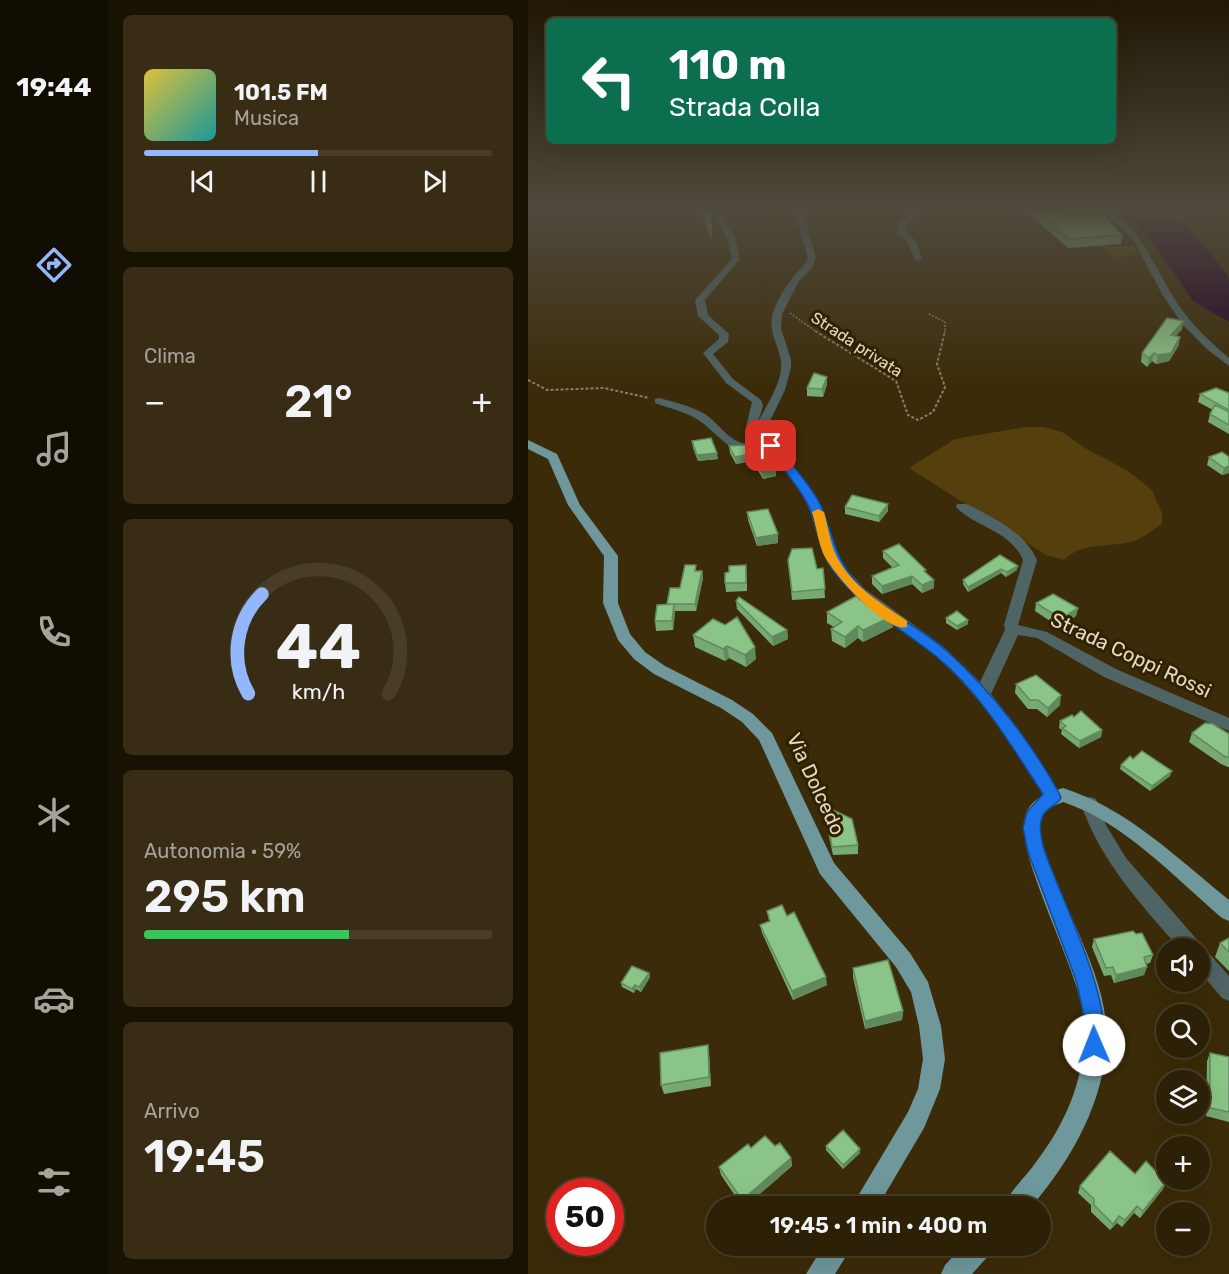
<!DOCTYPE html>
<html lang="it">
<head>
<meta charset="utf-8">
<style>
  :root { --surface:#2c2006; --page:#382d14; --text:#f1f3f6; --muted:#a6a39b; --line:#483e28; --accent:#92b7fd }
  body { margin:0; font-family:Rubik,sans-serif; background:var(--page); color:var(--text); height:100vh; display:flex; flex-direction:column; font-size:22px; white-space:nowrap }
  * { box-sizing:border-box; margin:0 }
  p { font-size:20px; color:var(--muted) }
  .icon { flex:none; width:33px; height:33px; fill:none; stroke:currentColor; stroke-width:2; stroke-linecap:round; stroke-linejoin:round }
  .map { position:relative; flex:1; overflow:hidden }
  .panel { display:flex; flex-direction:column; gap:15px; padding:15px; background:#181203; width:420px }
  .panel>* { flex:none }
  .banner { position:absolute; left:18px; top:18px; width:570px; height:126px; border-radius:9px; box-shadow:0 6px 24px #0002,0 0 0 2px var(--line); background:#0b6e4f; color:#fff; overflow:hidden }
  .buttons { position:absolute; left:628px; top:938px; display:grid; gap:12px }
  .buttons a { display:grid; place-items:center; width:54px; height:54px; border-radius:50%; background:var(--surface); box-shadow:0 6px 24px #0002,0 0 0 2px var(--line); font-size:30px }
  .speed { position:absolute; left:18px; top:1178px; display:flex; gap:12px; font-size:30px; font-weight:700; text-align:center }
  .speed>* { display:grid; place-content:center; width:78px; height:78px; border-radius:50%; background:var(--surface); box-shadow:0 6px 24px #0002,0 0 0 2px var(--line); line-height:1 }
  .speed .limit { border:9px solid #d22; background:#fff; color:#111 }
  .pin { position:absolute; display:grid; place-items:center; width:51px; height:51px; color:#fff; margin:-26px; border-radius:12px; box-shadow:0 3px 9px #0006 }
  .me { position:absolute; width:66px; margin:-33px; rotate:359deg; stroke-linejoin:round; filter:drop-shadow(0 0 4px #0008) }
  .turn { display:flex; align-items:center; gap:21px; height:126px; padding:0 24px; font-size:27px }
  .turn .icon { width:78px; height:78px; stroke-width:2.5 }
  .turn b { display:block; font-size:42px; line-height:51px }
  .big { font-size:45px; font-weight:600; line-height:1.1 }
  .panel .card { flex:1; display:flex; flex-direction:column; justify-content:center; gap:9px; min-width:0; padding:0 21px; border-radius:9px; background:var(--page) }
  .panel .dial { align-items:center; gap:0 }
  .dial svg { height:156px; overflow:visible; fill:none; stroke:var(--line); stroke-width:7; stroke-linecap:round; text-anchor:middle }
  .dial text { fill:var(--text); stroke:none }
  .song { display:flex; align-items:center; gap:18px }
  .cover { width:72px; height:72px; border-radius:9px; background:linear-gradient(135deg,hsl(50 70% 55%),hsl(180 70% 35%)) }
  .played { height:6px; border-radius:3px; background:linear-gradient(90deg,var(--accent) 50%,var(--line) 50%) }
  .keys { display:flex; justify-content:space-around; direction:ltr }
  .heat { display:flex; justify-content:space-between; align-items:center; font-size:33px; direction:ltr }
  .charge { height:9px; border-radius:4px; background:linear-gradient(90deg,#34c759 59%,var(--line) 0) }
  .trip { position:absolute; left:178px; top:1196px; width:345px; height:60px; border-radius:30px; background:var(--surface); box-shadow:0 6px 24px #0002,0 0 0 2px var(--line); font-weight:600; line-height:60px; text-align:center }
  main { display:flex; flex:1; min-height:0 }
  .tab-bar { display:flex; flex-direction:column; width:108px; justify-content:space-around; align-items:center; background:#120d02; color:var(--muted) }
  .tab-bar .icon { width:42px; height:42px }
  .tab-bar .on { color:var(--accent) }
  .tab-bar b { font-size:27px; color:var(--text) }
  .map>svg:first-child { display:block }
  .green { fill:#553f0d }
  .water { fill:#240228 }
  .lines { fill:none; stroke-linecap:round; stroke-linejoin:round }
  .path-far1 { stroke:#8b7e63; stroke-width:1.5; stroke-dasharray:2 1.5; stroke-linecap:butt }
  .path { stroke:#8b7e63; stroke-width:2; stroke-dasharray:3 2; stroke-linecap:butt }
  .minor { fill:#4f6465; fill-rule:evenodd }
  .major { fill:#6e989b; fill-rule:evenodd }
  .wall { fill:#77a973 }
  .shaded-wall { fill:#61895e }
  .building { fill:#8ac486; stroke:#61895e; stroke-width:1.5 }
  .route { fill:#1a73e8; stroke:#114b97; stroke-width:1.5 }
  .slow { fill:#f59e0b }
  .labels { text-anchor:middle; stroke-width:6; stroke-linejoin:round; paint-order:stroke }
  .far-street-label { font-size:16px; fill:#e2d8c5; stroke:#312100 }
  .street-label { font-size:20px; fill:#e2d8c5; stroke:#312100 }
</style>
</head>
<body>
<main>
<nav class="tab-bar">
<b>19:44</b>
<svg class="icon on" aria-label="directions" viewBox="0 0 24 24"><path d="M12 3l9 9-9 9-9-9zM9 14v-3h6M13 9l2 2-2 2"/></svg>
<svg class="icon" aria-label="music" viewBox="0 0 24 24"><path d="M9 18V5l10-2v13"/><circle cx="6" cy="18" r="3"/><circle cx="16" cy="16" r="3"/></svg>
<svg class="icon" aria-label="phone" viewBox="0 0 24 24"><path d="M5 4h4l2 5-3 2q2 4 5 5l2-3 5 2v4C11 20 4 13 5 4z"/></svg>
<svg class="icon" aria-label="climate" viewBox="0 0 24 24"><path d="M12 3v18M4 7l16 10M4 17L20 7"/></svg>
<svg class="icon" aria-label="car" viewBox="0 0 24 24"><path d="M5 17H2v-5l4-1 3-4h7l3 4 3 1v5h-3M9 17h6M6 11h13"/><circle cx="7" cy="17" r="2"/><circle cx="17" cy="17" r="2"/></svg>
<svg class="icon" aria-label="filters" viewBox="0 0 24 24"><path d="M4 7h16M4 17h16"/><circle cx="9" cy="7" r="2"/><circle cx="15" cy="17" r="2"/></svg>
</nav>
<section class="panel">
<div class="card">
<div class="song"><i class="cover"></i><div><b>101.5 FM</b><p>Musica</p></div></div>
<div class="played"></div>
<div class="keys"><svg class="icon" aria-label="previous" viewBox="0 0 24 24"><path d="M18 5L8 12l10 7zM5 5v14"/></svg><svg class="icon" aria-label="pause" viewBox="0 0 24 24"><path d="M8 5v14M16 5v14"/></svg><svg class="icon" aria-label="next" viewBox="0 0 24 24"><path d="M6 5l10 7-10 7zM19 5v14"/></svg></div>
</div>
<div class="card"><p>Clima</p>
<div class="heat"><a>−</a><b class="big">21°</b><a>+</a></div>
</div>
<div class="card dial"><svg viewBox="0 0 100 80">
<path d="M14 69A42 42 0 1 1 86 69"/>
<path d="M14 69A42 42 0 0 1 21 18" stroke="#92b7fd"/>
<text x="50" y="56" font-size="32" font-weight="700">44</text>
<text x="50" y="72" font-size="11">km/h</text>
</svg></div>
<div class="card"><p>Autonomia · 59%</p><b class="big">295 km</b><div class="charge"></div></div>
<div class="card"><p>Arrivo</p><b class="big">19:45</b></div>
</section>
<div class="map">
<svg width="701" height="1274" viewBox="0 0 701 1274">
  <rect width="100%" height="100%" fill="#3b2b08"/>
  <!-- green -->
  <path class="green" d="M561 209 575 224V240L582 247 606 246 611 254 587 258 534 210Z
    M497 427H516L534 432 557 448 600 471 624 490 634 513V524C626 529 618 536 609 540 585 549 556 540 536 560L518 555 381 468 427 439Z"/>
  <!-- water -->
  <path class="water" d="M591 209H633L647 217 680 250 701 278V322L665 301 622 238Z"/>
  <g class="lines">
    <!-- path-far1 -->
    <path class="path-far1" d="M262 313 290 333
      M401 314 417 322V333"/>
    <!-- path -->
    <path class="path" d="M287 331 368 381 380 415 390 420 405 412 417 387 409 364 417 331
      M0 380 19 390 76 388 121 398"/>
    <!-- minor -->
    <path class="minor" d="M266 209H274L288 258 284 268 271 281 254 314 253 328 263 360V368L257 390 241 423 254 452 292 505 307 550 315 565 337 589 416 647 452 682 477 630 476 625 495 560C481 529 448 528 428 507L429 504H439C465 518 496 531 509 560L490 625 519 632 588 669 701 718V731L576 677 509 638 490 635 463 694 494 734 534 797 531 802 525 804 519 802C487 748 453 695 405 654 372 626 330 606 304 569 288 548 289 520 275 497 260 472 239 453 230 424V433L238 445C210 469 188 429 167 418 155 411 140 408 127 403V399L131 398C146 402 163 406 177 414 193 425 202 445 224 444L218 427 224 402 198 383 175 353 191 339V335L170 316 167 300 204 259 200 240 187 218 194 216 208 240 212 259 177 300 180 315 201 334 200 342 185 354 205 379 233 400 235 406 230 422C239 404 255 382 253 362 251 346 241 333 244 317 246 305 256 289 263 280 269 271 276 267 280 258Z
      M387 209H396L377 225 378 233 387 240 394 258 390 261 386 258 379 241 370 234 369 224Z
      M521 209H539L522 213 518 211Z
      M573 209H582C616 234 627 269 649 303 663 324 682 342 701 358V366L680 350 655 325 634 294 605 239Z
      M562 797 568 799 578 825 598 858 671 942 674 949 679 951 701 976V1001L694 998 672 972V948H651C612 903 573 862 553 804L556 799Z"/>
    <!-- major -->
    <path class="major" d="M0 440 29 454 52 505 90 556V603L102 634 117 652 137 666 204 700 225 714 244 733 306 863 382 953 400 982 413 1026 417 1059 412 1089 396 1128 350 1206H324L380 1112 390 1089 395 1059 391 1026 383 992 368 967 292 874 231 740 214 722 193 708 126 674 106 659 90 640 75 603 76 556 40 505 20 459 0 449Z
      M535 788C600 809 649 858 701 900V921L694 918C646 877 596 822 535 802 527 805 517 809 514 818 506 847 540 906 551 934 563 963 576 994 578 1025 582 1093 546 1156 504 1206H476C483 1189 498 1177 508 1162 542 1118 563 1064 554 1008 547 963 486 850 497 817 502 799 518 793 535 788Z
      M296 1245H325L307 1274H278Z
      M436 1245H466L462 1254 444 1274H413L417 1265Z"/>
  </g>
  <!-- wall -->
  <path class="wall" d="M172 209H185L183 239Z
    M497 209H525L538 217 594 235 593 244 540 248 500 213Z
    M654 329 648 336 651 345 641 361 628 364 624 361 619 367 613 362 614 353Z
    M299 377V384L295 397 279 396V388Z
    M701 393V434L680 422 682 414 685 410 670 402 672 394Z
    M164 441 190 459 170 461 165 448Z
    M201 446 243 450V457L241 458 248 469V476L235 479 224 461 208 464 202 453Z
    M681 457H701V473L694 475 679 465Z
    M360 504V511L351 522 317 514V507Z
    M219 512 250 534V543L229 546 220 520Z
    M355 551 398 574 406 580V588L394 593 384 584 354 594 344 584V576L365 568 355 558Z
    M472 555 489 570 478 577 473 573 440 592 435 584V580Z
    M260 560 289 569 295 568 297 598 264 600Z
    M169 571H174L175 578 168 611H147L145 630 128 631 127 621 152 588Z
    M219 574V591L198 592 197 583Z
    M208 601 259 630 260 639 245 646 209 609Z
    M508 603 550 608 548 616 531 627 507 611Z
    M299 612 365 627 335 642 330 638 317 648 304 641 303 629 306 627 299 623Z
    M418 618 440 624 429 630 418 623Z
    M185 619 228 659 218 667 201 658 197 661 167 647 165 635Z
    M488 684 532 705 519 717 509 709H500L487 693Z
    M546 717 574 730 573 737 551 748 533 734 534 730 531 728 532 721Z
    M664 733 701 734V767H700L693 764 661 742Z
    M605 759 642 776 622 791 592 769 593 765Z
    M300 823 330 845V854L305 855 300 832Z
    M239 911 259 916 299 985 265 1000 234 933 232 925 241 921Z
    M701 938V971L687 957 692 943Z
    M566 939 625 955 622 963 618 964 619 967 616 975 586 983 583 975 576 976 564 947Z
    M325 968 375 1011 374 1020 337 1029 325 977Z
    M121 973 122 977 113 992 108 989 106 993 94 987 93 983Z
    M181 1053 183 1086 136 1094 133 1085Z
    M682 1053 701 1057V1122L678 1116 679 1061Z
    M247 1146 263 1158 264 1166 218 1206H214L193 1175 191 1167 223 1148Z
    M298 1146 332 1153 315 1169 298 1150Z
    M607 1174 638 1182 635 1189 612 1218 606 1213 594 1227 589 1223 582 1230 563 1212V1205L550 1193 552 1186Z"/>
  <!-- shaded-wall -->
  <path class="shaded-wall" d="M184 209H185L183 239 182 233Z
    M656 321 654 329 641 344 643 335Z
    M652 337 651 345 641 361 628 364 630 355Z
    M626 353 624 361 619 367 621 358Z
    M299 377V384L295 397 294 389Z
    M243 450V457L237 458V451Z
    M189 453 190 459 170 461 169 455Z
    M223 454 224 461 208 464 207 457Z
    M701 466V473L694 475 696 468Z
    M248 469V476L235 479 234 472Z
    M360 504V511L351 522V516Z
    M250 534V543L229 546 228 538Z
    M490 566 489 570 478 577 479 572Z
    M473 569V573L440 592V587Z
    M174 571 175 578 168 611 167 604Z
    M384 576V584L354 594V586Z
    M406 580V588L394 593V585Z
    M146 604 147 613 145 630 144 621Z
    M550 608 548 616 531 627 533 619Z
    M365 616V627L335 642V630Z
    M440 620V624L429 630V626Z
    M330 626V638L317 648V637Z
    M259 630 260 639 245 646 244 637Z
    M199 646 201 658 197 661 195 649Z
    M227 647 228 659 218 667 217 655Z
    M533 695 532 705 519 717 520 708Z
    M574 730 573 737 551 748 552 741Z
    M644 771 642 776 622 791 624 786Z
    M619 967 616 975 586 983 588 975Z
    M121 973 122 977 113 992 111 987Z
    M298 977 299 985 265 1000 264 991Z
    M107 985 108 989 106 993 104 989Z
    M375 1011 374 1020 337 1029V1021Z
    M180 1045 181 1053 183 1086 181 1077Z
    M332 1149V1153L315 1169V1165Z
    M263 1158 264 1166 218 1206H215L214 1200Z
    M638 1182 635 1189 612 1218 615 1211Z
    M609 1206 606 1213 594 1227 597 1220Z
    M591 1216 589 1223 582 1230 585 1224Z"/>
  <!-- building -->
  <path class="building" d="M174 209H184L182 233Z
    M506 209H525L538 217 576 216 594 235 542 239Z
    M639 318 656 321 643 335 652 337 643 353 630 355 626 353 621 358 614 353Z
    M286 373 299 377 294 389 279 388Z
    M688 388 701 393V410L672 394Z
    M687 405 701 412V425L682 414Z
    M183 438 189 453 169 455 164 441Z
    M238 444 243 450 237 451 248 469 234 472 223 454 207 457 201 446Z
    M694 452 701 457V466L696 468 681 457Z
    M324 495 360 504 351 516 317 507Z
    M240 509 250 534 228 538 219 512Z
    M371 544 398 570 396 571 406 580 394 585 384 576 354 586 344 576 371 565 355 551Z
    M284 548 289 569 295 568 297 589 264 592 260 560 264 549Z
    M472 555 490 566 479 572 473 569 440 587 435 580Z
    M157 565H168L167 571H174L167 604H139L142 588H152Z
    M218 565V583H197V573L201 572V566Z
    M334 593 365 616 335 630 330 626 317 637 303 629 314 622 299 612Z
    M525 594 550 608 533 619 508 603Z
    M211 597 259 630 244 637 208 601Z
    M146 604 144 621H127L129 605Z
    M429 611 440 620 429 626 418 618Z
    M209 617 227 647 217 655 199 646 195 649 165 635 185 619 197 625Z
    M508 675 533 695 520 708 510 700H502L488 684Z
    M553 711 574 730 552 741 534 728 538 726 532 721 544 715 546 717Z
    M677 723 685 724 701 734V758L696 756 664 733Z
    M614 751 644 771 624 786 593 765 602 756 605 759Z
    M303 809 324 819 330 845 304 847 300 823 303 822Z
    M254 905 259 916 266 912 298 977 264 991 232 925 242 921 239 911Z
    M605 931 608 934 614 933 625 955 616 957 619 967 588 975 585 967 578 968 566 939Z
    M701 938V952L692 943Z
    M360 960 375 1011 337 1021 325 968Z
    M104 966 121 973 111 987 107 985 104 989 93 983Z
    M180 1045 181 1077 133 1085 132 1053Z
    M682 1053 701 1057V1112L682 1108Z
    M315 1130 332 1149 315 1165 298 1146Z
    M237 1136 247 1146 252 1143 263 1158 214 1200 191 1167 220 1144 223 1148Z
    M582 1151 607 1174 618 1161 638 1182 615 1211 609 1206 597 1220 591 1216 585 1224 566 1205V1199L552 1186Z"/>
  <!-- sky -->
  <linearGradient id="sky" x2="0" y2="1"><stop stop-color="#201804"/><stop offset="0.54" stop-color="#4f4a3d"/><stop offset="1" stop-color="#4f4a3d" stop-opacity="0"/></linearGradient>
  <rect width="701" height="387" fill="url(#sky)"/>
  <!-- route -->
  <path class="route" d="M240 443H247C261 463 283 484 293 506 309 544 305 562 340 593 364 616 397 630 421 653 464 692 503 742 531 793L533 798C528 807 515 808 513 821 510 838 519 858 525 873 540 912 589 1014 573 1052L566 1055 559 1052 556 1045 558 1024 548 980 500 852 495 828 499 812 515 794C484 747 453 693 409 657 373 628 332 607 304 569 290 550 291 526 280 505 270 484 251 465 238 446Z"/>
  <!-- slow -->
  <path class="slow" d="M290 509 296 512C300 526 302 541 307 553 321 584 353 603 379 621V627C357 633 303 572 295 553 290 540 288 525 284 512Z"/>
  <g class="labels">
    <!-- far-street labels -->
    <g class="far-street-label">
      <text transform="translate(329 344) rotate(33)" y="6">Strada privata</text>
    </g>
    <!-- street labels -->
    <g class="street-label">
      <text transform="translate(603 655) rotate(25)" y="7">Strada Coppi Rossi</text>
      <text transform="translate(288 784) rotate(65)" y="7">Via Dolcedo</text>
    </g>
  </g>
</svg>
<div class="buttons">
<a><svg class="icon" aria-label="sound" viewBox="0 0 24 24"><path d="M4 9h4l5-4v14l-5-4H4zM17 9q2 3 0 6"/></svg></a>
<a><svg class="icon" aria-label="search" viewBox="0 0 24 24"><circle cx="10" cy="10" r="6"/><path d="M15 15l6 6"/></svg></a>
<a><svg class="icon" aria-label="layers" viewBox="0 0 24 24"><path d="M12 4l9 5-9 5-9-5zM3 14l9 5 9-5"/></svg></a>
<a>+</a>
<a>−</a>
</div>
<div class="speed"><div class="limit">50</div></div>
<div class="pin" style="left:243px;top:446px;background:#d93025"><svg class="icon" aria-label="arrive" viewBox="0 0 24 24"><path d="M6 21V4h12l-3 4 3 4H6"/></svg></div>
<svg class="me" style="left:566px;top:1045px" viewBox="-20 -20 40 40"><circle r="19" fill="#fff"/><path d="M0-13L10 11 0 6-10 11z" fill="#1a73e8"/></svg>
<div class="trip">19:45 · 1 min · 400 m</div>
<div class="banner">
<div class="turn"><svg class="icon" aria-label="left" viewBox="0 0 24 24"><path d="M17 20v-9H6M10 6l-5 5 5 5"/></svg><div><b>110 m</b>Strada Colla</div></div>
</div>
</div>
</main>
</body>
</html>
